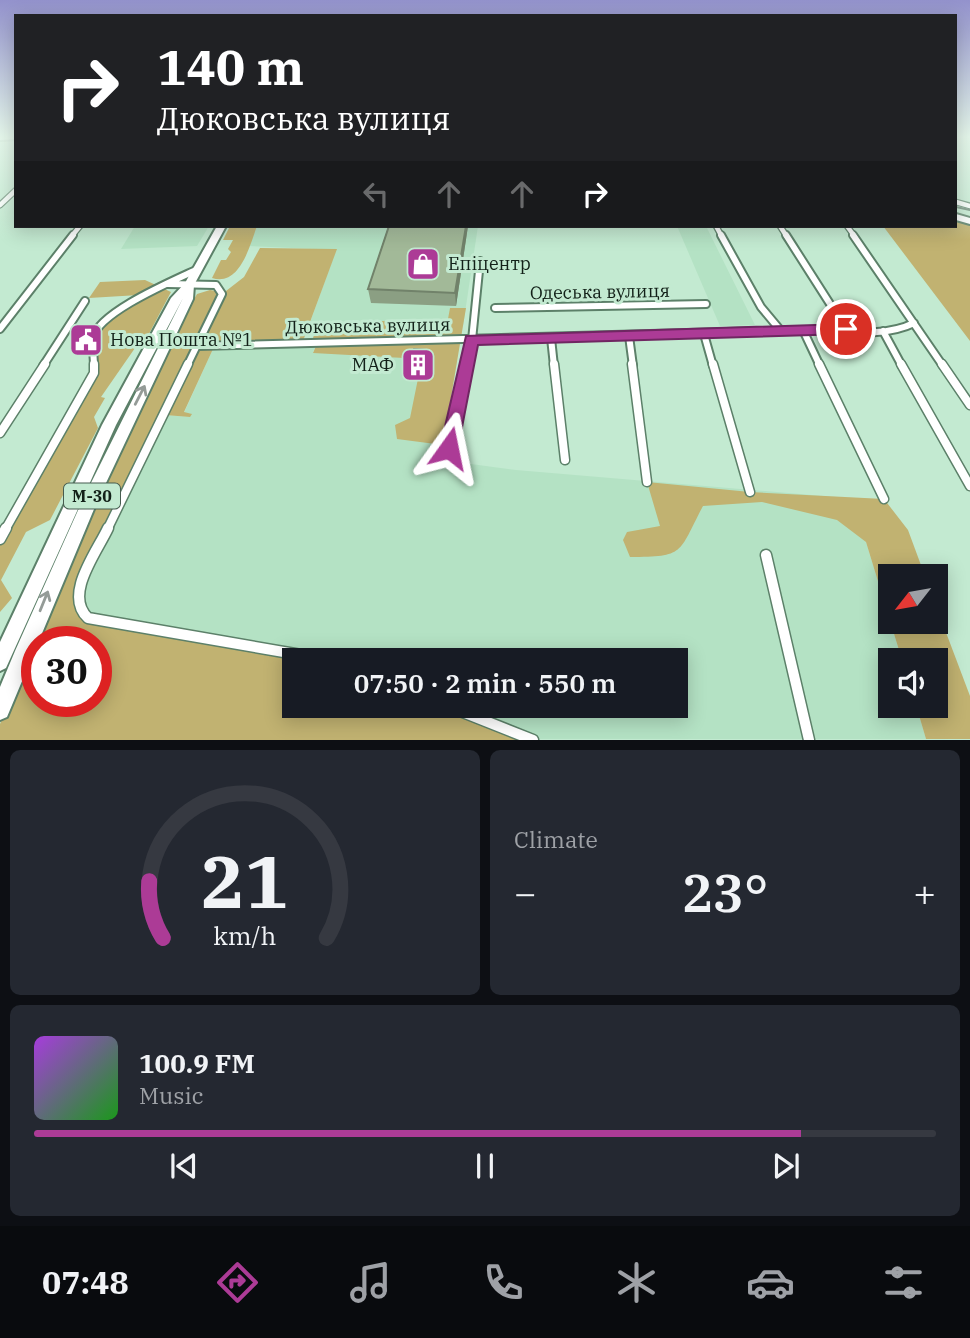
<!DOCTYPE html>
<html lang="en">
<head>
<meta charset="utf-8">
<style>
  :root { --surface:#171b24; --page:#242831; --text:#f1f3f6; --muted:#9ea1a6; --line:#363941; --accent:#ac3b96 }
  body { margin:0; font-family:"IBM Plex Serif",serif; background:var(--page); color:var(--text); height:100vh; display:flex; flex-direction:column; font-size:26px; white-space:nowrap }
  * { box-sizing:border-box; margin:0 }
  p { font-size:23px; color:var(--muted) }
  .icon { flex:none; width:38px; height:38px; fill:none; stroke:currentColor; stroke-width:2; stroke-linecap:round; stroke-linejoin:round }
  .map { position:relative; height:740px; overflow:hidden }
  .sheet { display:flex; flex-direction:column; gap:10px; padding:10px; background:#0d0f14; flex:1 }
  .sheet>* { flex:none }
  .top-card { position:absolute; left:14px; top:14px; width:943px; height:214px; border-radius:0px; box-shadow:0 4px 18px #0003; background:#202124; color:#fff; overflow:hidden }
  .needle { width:46px; rotate:239deg }
  .tools { position:absolute; left:878px; top:564px; display:grid; gap:14px }
  .tools a { display:grid; place-items:center; width:70px; height:70px; border-radius:0px; background:var(--surface); box-shadow:0 4px 18px #0003; font-size:35px }
  .speed { position:absolute; left:21px; top:626px; display:flex; gap:14px; font-size:35px; font-weight:700; text-align:center }
  .speed>* { display:grid; place-content:center; width:91px; height:91px; border-radius:50%; background:var(--surface); box-shadow:0 4px 18px #0003; line-height:1 }
  .speed .limit { border:10px solid #d22; background:#fff; color:#111 }
  .pin { position:absolute; display:grid; place-items:center; width:60px; height:60px; color:#fff; margin:-30px; border:4px solid #fff; border-radius:50%; box-shadow:0 2px 7px #0007 }
  .me { position:absolute; width:77px; margin:-38px; rotate:12deg; stroke-linejoin:round; filter:drop-shadow(0 0 5px #0008) }
  .turn { display:flex; align-items:center; gap:24px; height:147px; padding:0 28px; font-size:32px }
  .turn .icon { width:91px; height:91px; stroke-width:2.5 }
  .turn b { display:block; font-size:49px; line-height:60px }
  .lanes { display:flex; align-items:center; height:66px; padding:0 28px; background:#0003; justify-content:center; gap:35px; direction:ltr }
  .lanes .off { opacity:.35 }
  .big { font-size:52px; font-weight:600; line-height:1.1 }
  .sheet .tile { flex:1; display:flex; flex-direction:column; justify-content:center; gap:10px; min-width:0; padding:0 24px; border-radius:10px; background:var(--page) }
  .sheet .dial { align-items:center; gap:0 }
  .dial svg { height:182px; overflow:visible; fill:none; stroke:var(--line); stroke-width:7; stroke-linecap:round; text-anchor:middle }
  .dial text { fill:var(--text); stroke:none }
  .song { display:flex; align-items:center; gap:21px }
  .cover { width:84px; height:84px; border-radius:10px; background:linear-gradient(135deg,hsl(280 70% 55%),hsl(120 70% 35%)) }
  .played { height:7px; border-radius:4px; background:linear-gradient(90deg,var(--accent) 85%,var(--line) 85%) }
  .keys { display:flex; justify-content:space-around; direction:ltr }
  .heat { display:flex; justify-content:space-between; align-items:center; font-size:38px; direction:ltr }
  .sheet .tiles { flex:1; display:grid; gap:10px; grid-template-columns:1fr 1fr }
  .tile:last-child { grid-column:span 2 }
  .trip { position:absolute; left:282px; top:648px; width:406px; height:70px; border-radius:0px; background:var(--surface); box-shadow:0 4px 18px #0003; font-weight:600; line-height:70px; text-align:center }
  .tabs { display:flex; height:112px; justify-content:space-around; align-items:center; background:#090b0e; color:var(--muted) }
  .tabs .icon { width:49px; height:49px }
  .tabs .current { color:var(--accent) }
  .tabs b { font-size:32px; color:var(--text) }
  .map>svg:first-child { display:block }
  .built { fill:#b4e2c4 }
  .green { fill:#c1b271; fill-rule:evenodd }
  .lines { fill:none; stroke-linecap:round; stroke-linejoin:round }
  .minor-far3-casing { stroke:#5c8069; stroke-width:7 }
  .minor-far2-casing { stroke:#5c8069; stroke-width:10 }
  .minor-far1-casing { stroke:#5c8069; stroke-width:11 }
  .minor-casing { stroke:#5c8069; stroke-width:13 }
  .trunk-casing { stroke:#5c8069; stroke-width:4 }
  .minor-far3 { stroke:#fff; stroke-width:4.5 }
  .minor-far2 { stroke:#fff; stroke-width:6 }
  .minor-far1 { stroke:#fff; stroke-width:8 }
  .minor { stroke:#fff; stroke-width:10 }
  .trunk { fill:#fff; fill-rule:evenodd }
  .tram { stroke:#698473; stroke-width:2 }
  .wall { fill:#8b9f83 }
  .shaded-wall { fill:#71826a }
  .building { fill:#a2b998; stroke:#71826a; stroke-width:2 }
  .oneway { stroke:#949b97 }
  .route { fill:#ac3b96; stroke:#702662; stroke-width:2 }
  .labels { text-anchor:middle; stroke-width:6; stroke-linejoin:round; paint-order:stroke }
  .shield { fill:#c3ead1; stroke:#475d50; stroke-width:2 }
  .shield-label { font-size:16px; font-weight:bold; fill:#122018 }
  .poi-label { font-size:18px; fill:#122018; stroke:#c3ead1; text-anchor:start }
  .street-label { font-size:18px; fill:#122018; stroke:#c3ead1 }
</style>
</head>
<body>
<div class="map">
<svg width="970" height="740" viewBox="0 0 970 740">
  <rect width="100%" height="100%" fill="#c3ead1"/>
  <!-- built -->
  <path class="built" d="M135 226H209L197 246 121 249Z
    M257 226H478L463 326 307 331 336 250 249 246Z
    M677 226H706L755 325 720 326Z
    M316 346 313 352 457 361 441 460 516 470 847 498 866 542 902 660H891V705H916L926 739H533L445 705H676V660H330L88 618 78 592 165 415 189 417 191 414 184 413 213 349Z"/>
  <!-- green -->
  <path class="green" d="M956 219 970 223V341L883 226H956Z
    M230 226H257C250 245 240 287 212 278L221 260H226L231 252 228 249 233 240H223Z
    M260 248 337 249 303 341 204 342 203 339 226 291 244 277Z
    M145 280 171 292 142 347 135 348 101 397 105 398 94 417 98 428 50 520 26 532 1 580 12 598 0 612V539L94 373 93 338 97 328 139 295 89 298 100 282Z
    M210 290 216 291 219 296 81 576 80 612 330 660H294V705H445L533 740H0V724L58 583 179 326 197 294ZM37 642H96V702H37Z
    M450 308H466L443 445 397 439 395 425 410 418 422 359 313 353 316 346 313 338 318 323 448 319Z
    M202 349H213L184 412 192 414 190 417 165 415 194 354Z
    M647 482 750 492 884 499 908 530 925 576H891V621H936V606L970 696V739H926L916 705H936V660H902L866 542 837 520 762 502 703 506C678 553 686 557 630 557L623 540 627 532 660 526Z"/>
  <g class="lines">
    <defs>
      <path id="minor-far3" d="M956 202 970 206
        M0 205 16 190
        M716 226 722 237
        M780 226 787 237
        M847 226 855 237
        M71 237 80 226"/>
      <path id="minor-far2" d="M721 235 761 307 781 331
        M786 235 846 329
        M853 235 943 366
        M168 284 216 285 222 294 187 366
        M495 308 706 304
        M0 329 73 235
        M803 330 820 366
        M883 331 902 366
        M704 334 713 366
        M629 336 633 366
        M551 338 554 366
        M198 346 803 330C837 330 882 339 914 323
        M43 366 85 301
        M94 366C94 357 92 346 93 338 98 312 175 280 198 269
        M467 366 472 340 480 261"/>
      <path id="minor-far1" d="M554 364 565 460
        M632 364 647 482
        M713 364 750 492
        M819 364 884 499
        M901 364 970 486
        M942 364 970 405
        M0 433 45 364
        M449 448 467 364
        M5 530 94 373V364
        M107 530 188 364"/>
      <path id="minor" d="M108 528C97 552 63 595 88 618L330 660
        M0 539 6 528
        M766 555 809 740
        M445 705 533 740"/>
      <path id="trunk" d="M0 136H16V139L0 140Z
        M956 214 970 218V224L956 220Z
        M217 226H226L194 285 193 299 97 502 7 717 0 720V687L15 651 84 497 183 298 116 425 6 668 0 671V642L102 425 171 298 185 283Z"/>
    </defs>
    <!-- minor-far3 casing -->
    <use href="#minor-far3" class="minor-far3-casing"/>
    <!-- minor-far2 casing -->
    <use href="#minor-far2" class="minor-far2-casing"/>
    <!-- minor-far1 casing -->
    <use href="#minor-far1" class="minor-far1-casing"/>
    <!-- minor casing -->
    <use href="#minor" class="minor-casing"/>
    <!-- trunk casing -->
    <use href="#trunk" class="trunk-casing"/>
    <!-- minor-far3 -->
    <use href="#minor-far3" class="minor-far3"/>
    <!-- minor-far2 -->
    <use href="#minor-far2" class="minor-far2"/>
    <!-- minor-far1 -->
    <use href="#minor-far1" class="minor-far1"/>
    <!-- minor -->
    <use href="#minor" class="minor"/>
    <!-- trunk -->
    <use href="#trunk" class="trunk"/>
    <!-- tram -->
    <path class="tram" d="M956 207 970 210"/>
  </g>
  <!-- wall -->
  <path class="wall" d="M370 226H468L456 306 371 303 368 289 388 227Z
    M425 350 426 361 425 368H414L413 357Z"/>
  <!-- shaded-wall -->
  <path class="shaded-wall" d="M466 226H468L456 306 455 293Z
    M425 350 426 361 425 368 423 356Z"/>
  <!-- building -->
  <path class="building" d="M389 226H466L455 293 368 289Z
    M414 349 425 350 423 356 413 357Z"/>
  <!-- one-way arrows -->
  <defs><path id="oneway-shaft" d="M-6 0H5M1.5-3L5.5 0L1.5 3" fill="none" stroke-width="1.6" stroke-linecap="round" stroke-linejoin="round" transform="scale(1.75)"/></defs>
  <g class="oneway">
    <use href="#oneway-shaft" transform="translate(140 395) rotate(-63)"/>
    <use href="#oneway-shaft" transform="translate(44 601) rotate(-68)"/>
  </g>
  <!-- sky -->
  <linearGradient id="sky" x2="0" y2="1"><stop stop-color="#9392cc"/><stop offset="0.57" stop-color="#e4f6ea"/><stop offset="1" stop-color="#e4f6ea" stop-opacity="0"/></linearGradient>
  <rect width="970" height="240" fill="url(#sky)"/>
  <!-- route -->
  <path class="route" d="M846 324 854 329 846 334 478 345 458 448 455 453 449 456 442 453 440 448 466 336Z"/>
  <!-- icons -->
  <defs>
    <symbol id="shop-square" viewBox="-11 -11 22 22"><rect x="-9" y="-9" width="18" height="18" rx="4" fill="#ac3b96" stroke="#c3ead1"/><path d="M-5-2.5h2.3a2.7 3.5 0 0 1 5.4 0H5L5.5 6h-11ZM-1.5-2.5h3a1.5 2.3 0 0 0-3 0Z" fill="#fff"/></symbol>
    <symbol id="civic-square" viewBox="-11 -11 22 22"><rect x="-9" y="-9" width="18" height="18" rx="4" fill="#ac3b96" stroke="#c3ead1"/><path d="M-.6-6.5H3V-4.5H.6V-3L4-1V1h2V6H-6V1h2V-1L-.6-3ZM-1.2 2.5V6h2.4V2.5Z" fill="#fff"/></symbol>
    <symbol id="building-square" viewBox="-11 -11 22 22"><rect x="-9" y="-9" width="18" height="18" rx="4" fill="#ac3b96" stroke="#c3ead1"/><path d="M-4-6H4V6H1V3H-1V6H-4ZM-2.5-4.3h1.7v1.8h-1.7ZM.8-4.3h1.7v1.8H.8ZM-2.5-1h1.7V.8h-1.7ZM.8-1h1.7V.8H.8Z" fill="#fff"/></symbol>
  </defs>
  <g fill-rule="evenodd">
    <use href="#shop-square" x="404" y="245" width="38" height="38"/>
    <use href="#civic-square" x="67" y="321" width="38" height="38"/>
    <use href="#building-square" x="399" y="346" width="38" height="38"/>
  </g>
  <g class="labels">
    <!-- shield labels -->
    <rect class="shield" x="64" y="483.5" width="56" height="25" rx="5"/>
    <g class="shield-label">
      <text x="92" y="502">М-30</text>
    </g>
    <!-- poi labels -->
    <g class="poi-label">
      <text x="448" y="270">Епіцентр</text>
      <text x="110" y="346">Нова Пошта №1</text>
      <text x="394" y="371" text-anchor="end">МАФ</text>
    </g>
    <!-- street labels -->
    <g class="street-label">
      <text transform="translate(600 292) rotate(-1)" y="6">Одеська вулиця</text>
      <text transform="translate(368 326) rotate(-1)" y="6">Дюковська вулиця</text>
    </g>
  </g>
</svg>
<div class="tools">
<a><svg class="needle" viewBox="-14 -14 28 28"><path d="M0-13l5 13h-10z" fill="#e53935"/><path d="M0 13l5-13h-10z" fill="#9ea1a6"/></svg></a>
<a><svg class="icon" aria-label="sound" viewBox="0 0 24 24"><path d="M4 9h4l5-4v14l-5-4H4zM17 9q2 3 0 6"/></svg></a>
</div>
<div class="speed"><div class="limit">30</div></div>
<div class="pin" style="left:846px;top:329px;background:#d93025"><svg class="icon" aria-label="arrive" viewBox="0 0 24 24"><path d="M6 21V4h12l-3 4 3 4H6"/></svg></div>
<svg class="me" style="left:449px;top:448px" viewBox="-20 -20 40 40"><path d="M0-17L14 15 0 8-14 15z" fill="#ac3b96" stroke="#fff" stroke-width="4"/></svg>
<div class="trip">07:50 · 2 min · 550 m</div>
<div class="top-card">
<div class="turn"><svg class="icon" aria-label="right" viewBox="0 0 24 24"><path d="M7 20v-9h11M14 6l5 5-5 5"/></svg><div><b>140 m</b>Дюковська вулиця</div></div>
<div class="lanes"><svg class="icon off" aria-label="left" viewBox="0 0 24 24"><path d="M17 20v-9H6M10 6l-5 5 5 5"/></svg><svg class="icon off" aria-label="ahead" viewBox="0 0 24 24"><path d="M12 20V5M6 11l6-6 6 6"/></svg><svg class="icon off" aria-label="ahead" viewBox="0 0 24 24"><path d="M12 20V5M6 11l6-6 6 6"/></svg><svg class="icon" aria-label="right" viewBox="0 0 24 24"><path d="M7 20v-9h11M14 6l5 5-5 5"/></svg></div>
</div>
</div>
<section class="sheet">
<div class="tiles">
<div class="tile dial"><svg viewBox="0 0 100 80">
<path d="M14 69A42 42 0 1 1 86 69"/>
<path d="M14 69A42 42 0 0 1 8 44" stroke="#ac3b96"/>
<text x="50" y="56" font-size="32" font-weight="700">21</text>
<text x="50" y="72" font-size="11">km/h</text>
</svg></div>
<div class="tile"><p>Climate</p>
<div class="heat"><a>−</a><b class="big">23°</b><a>+</a></div>
</div>
<div class="tile">
<div class="song"><i class="cover"></i><div><b>100.9 FM</b><p>Music</p></div></div>
<div class="played"></div>
<div class="keys"><svg class="icon" aria-label="previous" viewBox="0 0 24 24"><path d="M18 5L8 12l10 7zM5 5v14"/></svg><svg class="icon" aria-label="pause" viewBox="0 0 24 24"><path d="M8 5v14M16 5v14"/></svg><svg class="icon" aria-label="next" viewBox="0 0 24 24"><path d="M6 5l10 7-10 7zM19 5v14"/></svg></div>
</div>
</div>
</section>
<nav class="tabs">
<b>07:48</b>
<svg class="icon current" aria-label="directions" viewBox="0 0 24 24"><path d="M12 3l9 9-9 9-9-9zM9 14v-3h6M13 9l2 2-2 2"/></svg>
<svg class="icon" aria-label="music" viewBox="0 0 24 24"><path d="M9 18V5l10-2v13"/><circle cx="6" cy="18" r="3"/><circle cx="16" cy="16" r="3"/></svg>
<svg class="icon" aria-label="phone" viewBox="0 0 24 24"><path d="M5 4h4l2 5-3 2q2 4 5 5l2-3 5 2v4C11 20 4 13 5 4z"/></svg>
<svg class="icon" aria-label="climate" viewBox="0 0 24 24"><path d="M12 3v18M4 7l16 10M4 17L20 7"/></svg>
<svg class="icon" aria-label="car" viewBox="0 0 24 24"><path d="M5 17H2v-5l4-1 3-4h7l3 4 3 1v5h-3M9 17h6M6 11h13"/><circle cx="7" cy="17" r="2"/><circle cx="17" cy="17" r="2"/></svg>
<svg class="icon" aria-label="filters" viewBox="0 0 24 24"><path d="M4 7h16M4 17h16"/><circle cx="9" cy="7" r="2"/><circle cx="15" cy="17" r="2"/></svg>
</nav>
</body>
</html>
